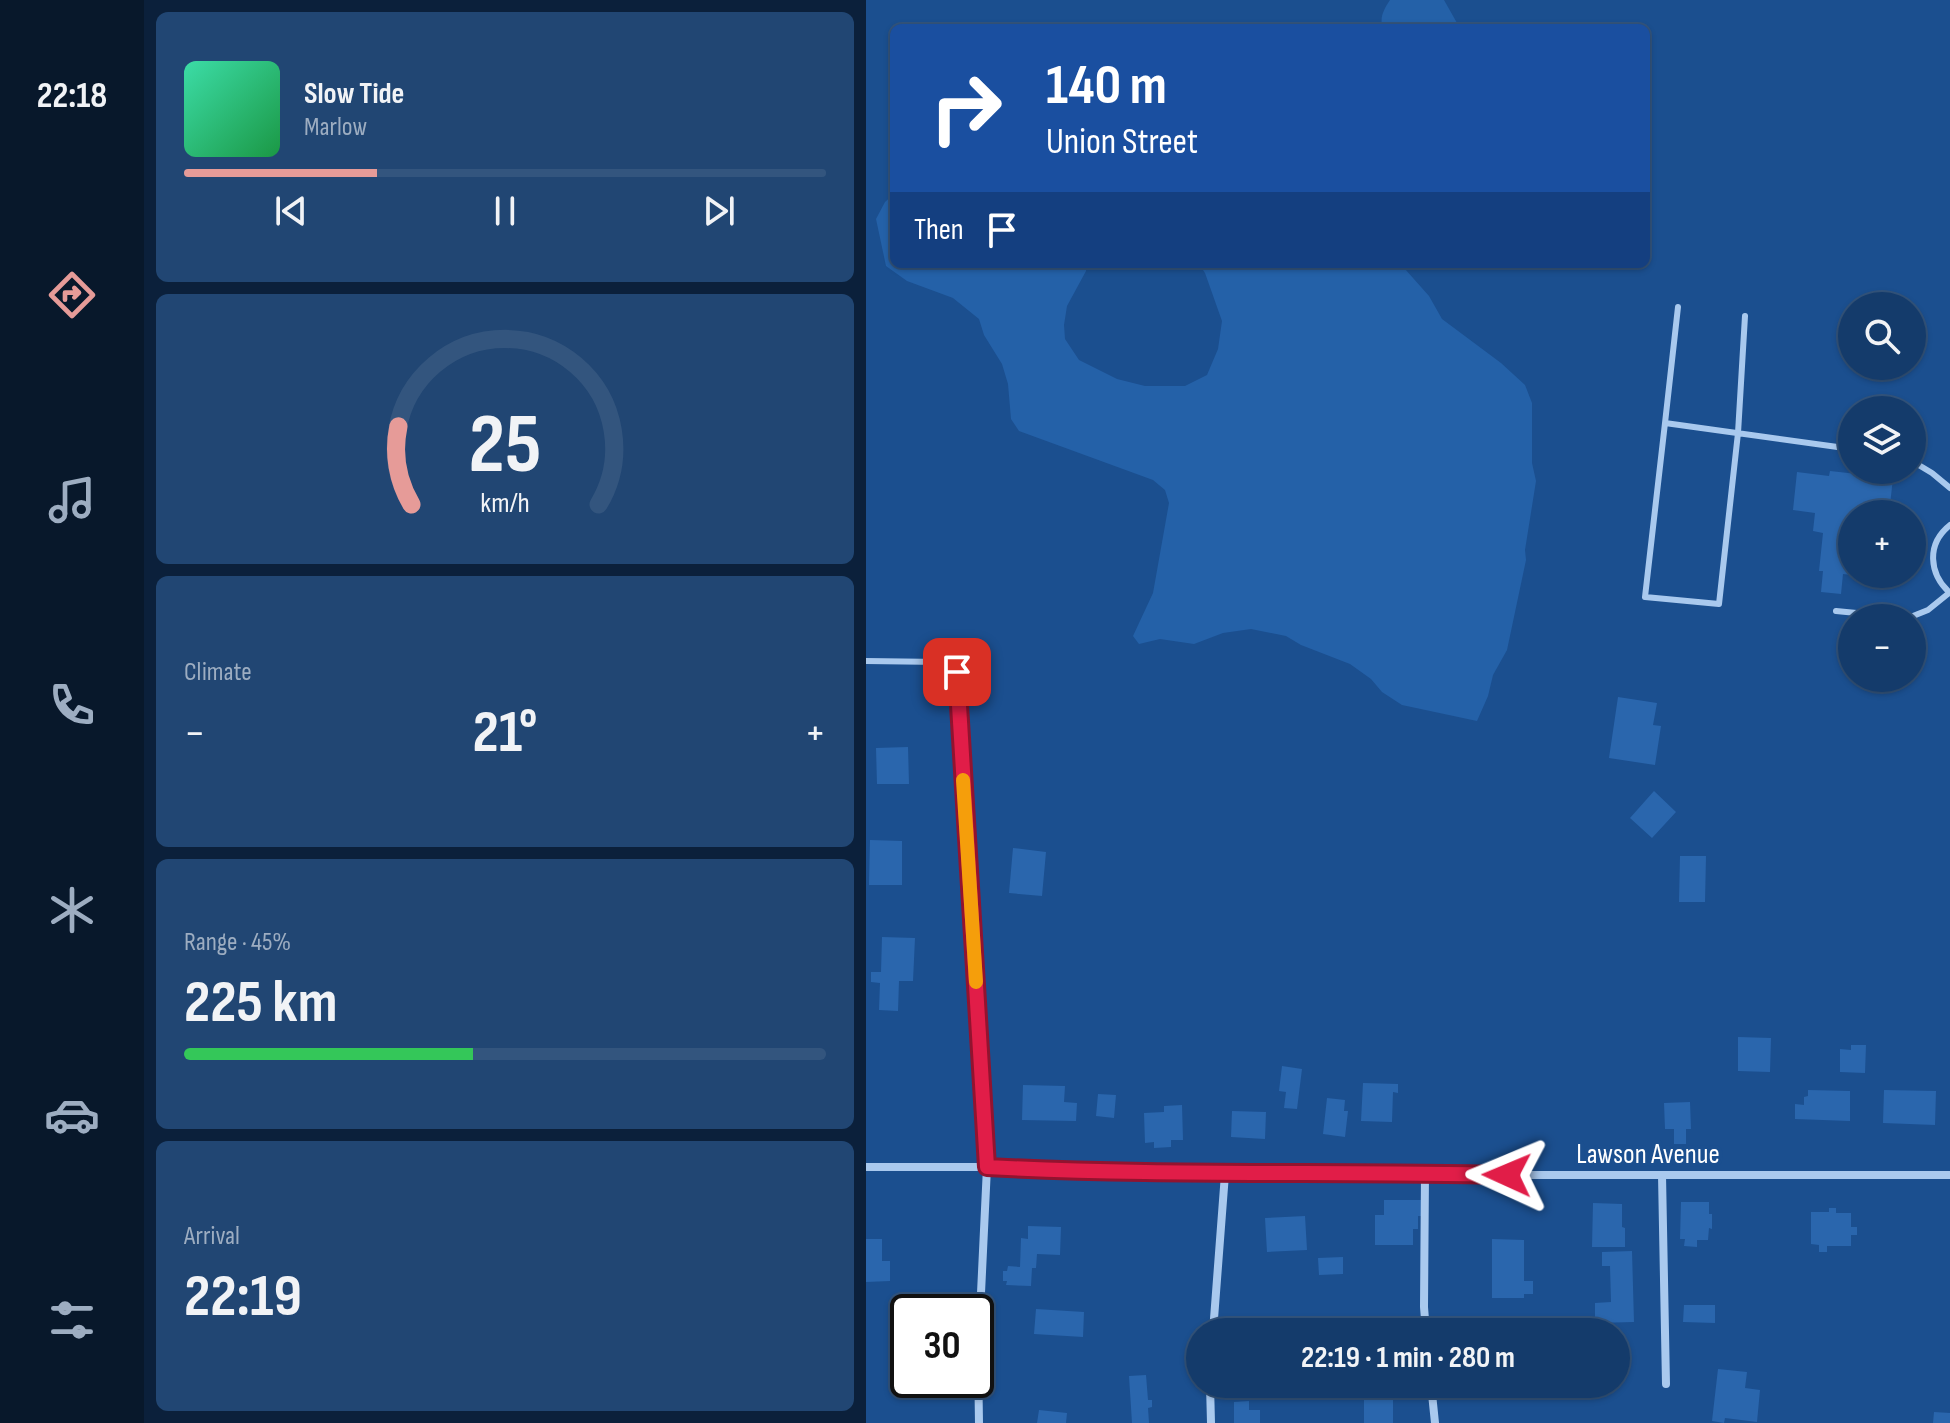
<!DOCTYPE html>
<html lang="en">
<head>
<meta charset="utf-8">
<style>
  :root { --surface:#143b6b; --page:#214673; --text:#f1f3f6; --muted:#9dadc1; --line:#33557e; --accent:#e69b98 }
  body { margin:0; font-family:"Sofia Sans Condensed",sans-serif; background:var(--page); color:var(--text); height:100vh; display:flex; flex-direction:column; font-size:30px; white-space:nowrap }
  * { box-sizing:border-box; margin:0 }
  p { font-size:26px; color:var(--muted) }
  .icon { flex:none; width:44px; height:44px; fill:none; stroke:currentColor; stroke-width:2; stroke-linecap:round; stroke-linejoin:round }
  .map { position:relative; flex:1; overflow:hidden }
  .details { display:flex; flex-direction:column; gap:12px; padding:12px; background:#0b203b; width:722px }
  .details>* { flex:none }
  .top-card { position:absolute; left:24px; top:24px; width:760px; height:244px; border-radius:12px; box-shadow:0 2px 6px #0004,0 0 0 2px var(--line); background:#1a4fa0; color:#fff; overflow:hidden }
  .buttons { position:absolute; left:972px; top:292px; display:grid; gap:16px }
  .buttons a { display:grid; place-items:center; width:88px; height:88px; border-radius:50%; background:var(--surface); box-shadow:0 2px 6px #0004,0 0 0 2px var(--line); font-size:40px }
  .speed { position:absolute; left:24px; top:1294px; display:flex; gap:16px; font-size:40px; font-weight:700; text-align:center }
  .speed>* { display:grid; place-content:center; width:104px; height:104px; border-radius:50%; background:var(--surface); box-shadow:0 2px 6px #0004,0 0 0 2px var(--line); line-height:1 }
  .speed .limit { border:4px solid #111; border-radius:12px; background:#fff; color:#111 }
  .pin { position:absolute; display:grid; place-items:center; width:68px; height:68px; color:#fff; margin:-34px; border-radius:16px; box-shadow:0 4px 12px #0006 }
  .me { position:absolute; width:88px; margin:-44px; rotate:271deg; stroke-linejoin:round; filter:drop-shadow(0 0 6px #0008) }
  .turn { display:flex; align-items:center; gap:28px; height:168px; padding:0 24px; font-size:36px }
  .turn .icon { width:104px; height:104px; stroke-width:2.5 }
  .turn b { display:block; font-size:56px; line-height:68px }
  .then { display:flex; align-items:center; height:76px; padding:0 24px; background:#0003; gap:16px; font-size:30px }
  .big { font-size:60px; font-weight:700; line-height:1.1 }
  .details .widget { flex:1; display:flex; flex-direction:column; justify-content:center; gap:12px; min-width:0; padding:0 28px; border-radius:12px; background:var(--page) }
  .details .dial { align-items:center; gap:0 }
  .dial svg { height:208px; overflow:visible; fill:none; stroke:var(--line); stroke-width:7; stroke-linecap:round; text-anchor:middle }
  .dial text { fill:var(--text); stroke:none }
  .song { display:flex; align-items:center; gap:24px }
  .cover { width:96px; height:96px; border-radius:12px; background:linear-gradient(135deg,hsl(160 70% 55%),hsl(140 70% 35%)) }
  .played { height:8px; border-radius:4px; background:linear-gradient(90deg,var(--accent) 30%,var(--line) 30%) }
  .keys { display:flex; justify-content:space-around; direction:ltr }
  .heat { display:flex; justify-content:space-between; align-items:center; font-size:44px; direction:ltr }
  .charge { height:12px; border-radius:6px; background:linear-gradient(90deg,#34c759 45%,var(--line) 0) }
  .trip { position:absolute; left:320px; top:1318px; width:444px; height:80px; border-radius:40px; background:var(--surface); box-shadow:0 2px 6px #0004,0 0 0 2px var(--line); font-weight:700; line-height:80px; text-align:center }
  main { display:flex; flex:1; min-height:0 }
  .tab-bar { display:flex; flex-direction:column; width:144px; justify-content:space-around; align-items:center; background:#08182b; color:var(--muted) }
  .tab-bar .icon { width:56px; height:56px }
  .tab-bar .on { color:var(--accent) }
  .tab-bar b { font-size:36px; color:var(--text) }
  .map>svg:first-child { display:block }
  .green { fill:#2461a8 }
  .building { fill:#2a66ad }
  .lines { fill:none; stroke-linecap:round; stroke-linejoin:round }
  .service { stroke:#a9c9ee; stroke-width:6 }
  .minor { stroke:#a9c9ee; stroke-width:8 }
  .route-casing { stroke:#92132f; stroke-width:20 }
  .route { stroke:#e11d48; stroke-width:14 }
  .slow { stroke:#f59e0b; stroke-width:14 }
  .labels { text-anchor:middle; stroke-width:8; stroke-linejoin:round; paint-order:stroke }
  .street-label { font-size:28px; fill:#fff; stroke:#1b4f8f }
</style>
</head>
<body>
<main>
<nav class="tab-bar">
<b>22:18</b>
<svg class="icon on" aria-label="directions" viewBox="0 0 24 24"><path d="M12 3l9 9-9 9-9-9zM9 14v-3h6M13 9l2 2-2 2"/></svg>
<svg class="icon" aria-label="music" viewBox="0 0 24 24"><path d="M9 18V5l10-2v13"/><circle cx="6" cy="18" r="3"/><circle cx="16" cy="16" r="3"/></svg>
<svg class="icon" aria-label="phone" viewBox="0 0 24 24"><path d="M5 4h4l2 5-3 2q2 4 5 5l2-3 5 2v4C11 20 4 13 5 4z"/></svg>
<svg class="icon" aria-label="climate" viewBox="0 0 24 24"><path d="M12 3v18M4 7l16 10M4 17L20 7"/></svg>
<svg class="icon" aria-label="car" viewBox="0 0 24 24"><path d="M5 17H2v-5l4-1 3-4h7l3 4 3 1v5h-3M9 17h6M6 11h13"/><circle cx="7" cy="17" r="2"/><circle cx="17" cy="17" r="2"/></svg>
<svg class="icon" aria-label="filters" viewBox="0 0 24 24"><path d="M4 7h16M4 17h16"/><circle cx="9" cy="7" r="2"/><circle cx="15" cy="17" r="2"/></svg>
</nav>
<section class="details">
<div class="widget">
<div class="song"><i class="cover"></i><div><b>Slow Tide</b><p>Marlow</p></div></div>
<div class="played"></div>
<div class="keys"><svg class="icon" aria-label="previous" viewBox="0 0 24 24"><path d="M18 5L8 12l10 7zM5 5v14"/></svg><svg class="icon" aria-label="pause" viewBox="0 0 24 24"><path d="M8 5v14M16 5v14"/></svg><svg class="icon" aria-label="next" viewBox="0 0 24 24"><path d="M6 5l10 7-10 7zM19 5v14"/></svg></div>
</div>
<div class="widget dial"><svg viewBox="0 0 100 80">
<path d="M14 69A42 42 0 1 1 86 69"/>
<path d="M14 69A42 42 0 0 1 9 39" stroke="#e69b98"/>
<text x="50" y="56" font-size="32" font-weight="700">25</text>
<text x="50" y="72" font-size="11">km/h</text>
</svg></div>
<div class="widget"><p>Climate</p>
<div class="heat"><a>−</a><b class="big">21°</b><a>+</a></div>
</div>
<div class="widget"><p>Range · 45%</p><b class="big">225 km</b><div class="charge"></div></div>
<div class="widget"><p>Arrival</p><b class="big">22:19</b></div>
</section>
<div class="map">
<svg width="1084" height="1423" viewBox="0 0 1084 1423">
  <rect width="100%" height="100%" fill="#1b4f8f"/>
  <!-- green -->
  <path class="green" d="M524 0H578L591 23 598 28H517C513 18 518 9 524 0Z
    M28 194V264H220V271L201 306 198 325 199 339 213 360 251 379 279 386H319L341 375 352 349 356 321 339 273 333 264H537L539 269 563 296 576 319 635 363 659 385 666 403V463L670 481 659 550 660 560 641 650 627 675 622 696 611 721 536 705 516 692 505 679 484 664 435 645 420 636 385 629 357 633 328 644 294 639 273 644 267 636 287 593 303 503 299 490 287 480 153 431 145 419 142 384 136 364 118 335 113 319 87 298 41 281 20 266 10 219 19 202Z"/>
  <!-- building -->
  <path class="building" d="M964 471 1027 478 1023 514H986V575L977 574 975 594 955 592 957 571H953L957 533 947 531 949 513 927 510 931 472 963 476Z
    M752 697 791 703 787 725 795 726 789 765 743 758Z
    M42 747 43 784H11L10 748Z
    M788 791 810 812 786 838 764 818Z
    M4 840 36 841V885H3Z
    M147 848 180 852 176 896 143 893Z
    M814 856H840L839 902H813Z
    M16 937 49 938 47 981H33L32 1011 13 1010 14 983 5 982V972H15Z
    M872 1037 905 1038 904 1072 872 1071Z
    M985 1045H1000L999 1073 974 1072V1049L985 1050Z
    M416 1066 436 1069 431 1109 418 1108 420 1092 413 1091Z
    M497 1083 532 1084V1093L527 1092 526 1122 495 1121Z
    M157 1085 199 1086 198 1102 211 1103 210 1121 156 1120Z
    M942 1090 984 1091V1121L929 1119V1104L938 1105V1097L942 1096Z
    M1018 1090 1070 1091 1069 1125 1017 1123Z
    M232 1094 250 1095 248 1118 230 1116Z
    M461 1098 479 1100 478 1111H482L479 1137 457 1134Z
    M824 1102 825 1129H820V1144H808V1129H799L798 1103Z
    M316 1105 317 1140H305V1147L288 1148V1142L279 1143 278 1113 298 1112V1106Z
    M366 1111 400 1112 399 1139 365 1137Z
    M518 1200H557V1216H552V1229H547V1245H509V1215H518Z
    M815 1202H843V1214H846V1229L843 1228 842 1240H831V1247L818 1246 819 1239H814Z
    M727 1203 756 1204V1227L759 1228V1247H726Z
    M963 1208H970V1213H985V1227H991V1235H985V1246H961V1252H953V1245L945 1244V1212H963Z
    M439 1216 441 1250 401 1252 399 1218Z
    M162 1226 195 1227 194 1255 171 1254 170 1268H166L165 1286 140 1285 141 1281H137V1271H141L142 1266 154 1267 155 1238 162 1239Z
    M0 1239H16V1261H24V1281L0 1282Z
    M626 1239 658 1240V1281H667V1294H658V1298H626Z
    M766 1251 768 1322 729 1323V1303L745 1302 744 1266H736V1252Z
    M477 1257V1274L453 1275 452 1258Z
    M818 1305H849V1323L817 1322Z
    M170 1309 218 1312 217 1337 168 1334Z
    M852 1369 881 1372 879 1388 894 1390 891 1422 859 1418 858 1423 846 1421Z
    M280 1375 282 1400H286V1407L282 1408 283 1423H266L263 1376Z
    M638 1384H659V1398L638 1399Z
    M498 1390H527V1423H498Z
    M383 1401V1410H394V1423H368V1402Z
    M173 1410 201 1413 200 1423H171Z
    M1068 1412 1084 1413V1423H1067Z"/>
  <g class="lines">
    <!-- service -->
    <path class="service" d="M812 307 799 423 986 449
      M799 423 779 597 853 604 872 433 879 316
      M1046 461 1066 473 1084 488
      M1084 525C1060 544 1063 574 1084 593
      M970 611 1042 618 1062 610 1083 593
      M0 661 75 662 91 672"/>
    <!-- minor -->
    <path class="minor" d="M91 672 121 1167 112 1356 113 1423
      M0 1167H121L222 1172 359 1174 559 1173 641 1175H1084
      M559 1173 558 1307 560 1332
      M796 1175 800 1384
      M347 1332 359 1174
      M344 1384 345 1423
      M565 1384 569 1423"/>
  </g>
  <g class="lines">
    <defs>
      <path id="route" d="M91 672 121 1167C294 1176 467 1171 641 1175"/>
    </defs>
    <!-- route casing -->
    <use href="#route" class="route-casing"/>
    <!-- route -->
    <use href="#route" class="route"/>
    <!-- slow -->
    <path class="slow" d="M97 780 110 982"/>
  </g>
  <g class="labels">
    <!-- street labels -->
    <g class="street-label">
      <text x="782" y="1163">Lawson Avenue</text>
    </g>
  </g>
</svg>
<div class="buttons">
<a><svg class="icon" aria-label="search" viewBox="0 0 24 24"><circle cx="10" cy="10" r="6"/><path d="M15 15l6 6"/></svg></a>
<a><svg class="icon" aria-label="layers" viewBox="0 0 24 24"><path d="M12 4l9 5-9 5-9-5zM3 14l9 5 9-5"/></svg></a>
<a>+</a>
<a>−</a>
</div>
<div class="speed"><div class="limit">30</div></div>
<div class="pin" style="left:91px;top:672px;background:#d93025"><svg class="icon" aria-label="arrive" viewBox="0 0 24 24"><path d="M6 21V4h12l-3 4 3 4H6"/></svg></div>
<svg class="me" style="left:641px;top:1175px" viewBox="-20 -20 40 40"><path d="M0-17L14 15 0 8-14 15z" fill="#e11d48" stroke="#fff" stroke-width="4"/></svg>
<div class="trip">22:19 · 1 min · 280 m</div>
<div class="top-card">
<div class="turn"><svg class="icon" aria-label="right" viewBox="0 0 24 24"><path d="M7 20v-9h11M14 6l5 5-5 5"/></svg><div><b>140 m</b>Union Street</div></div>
<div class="then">Then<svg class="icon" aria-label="arrive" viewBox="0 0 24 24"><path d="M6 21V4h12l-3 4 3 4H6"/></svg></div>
</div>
</div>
</main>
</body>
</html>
